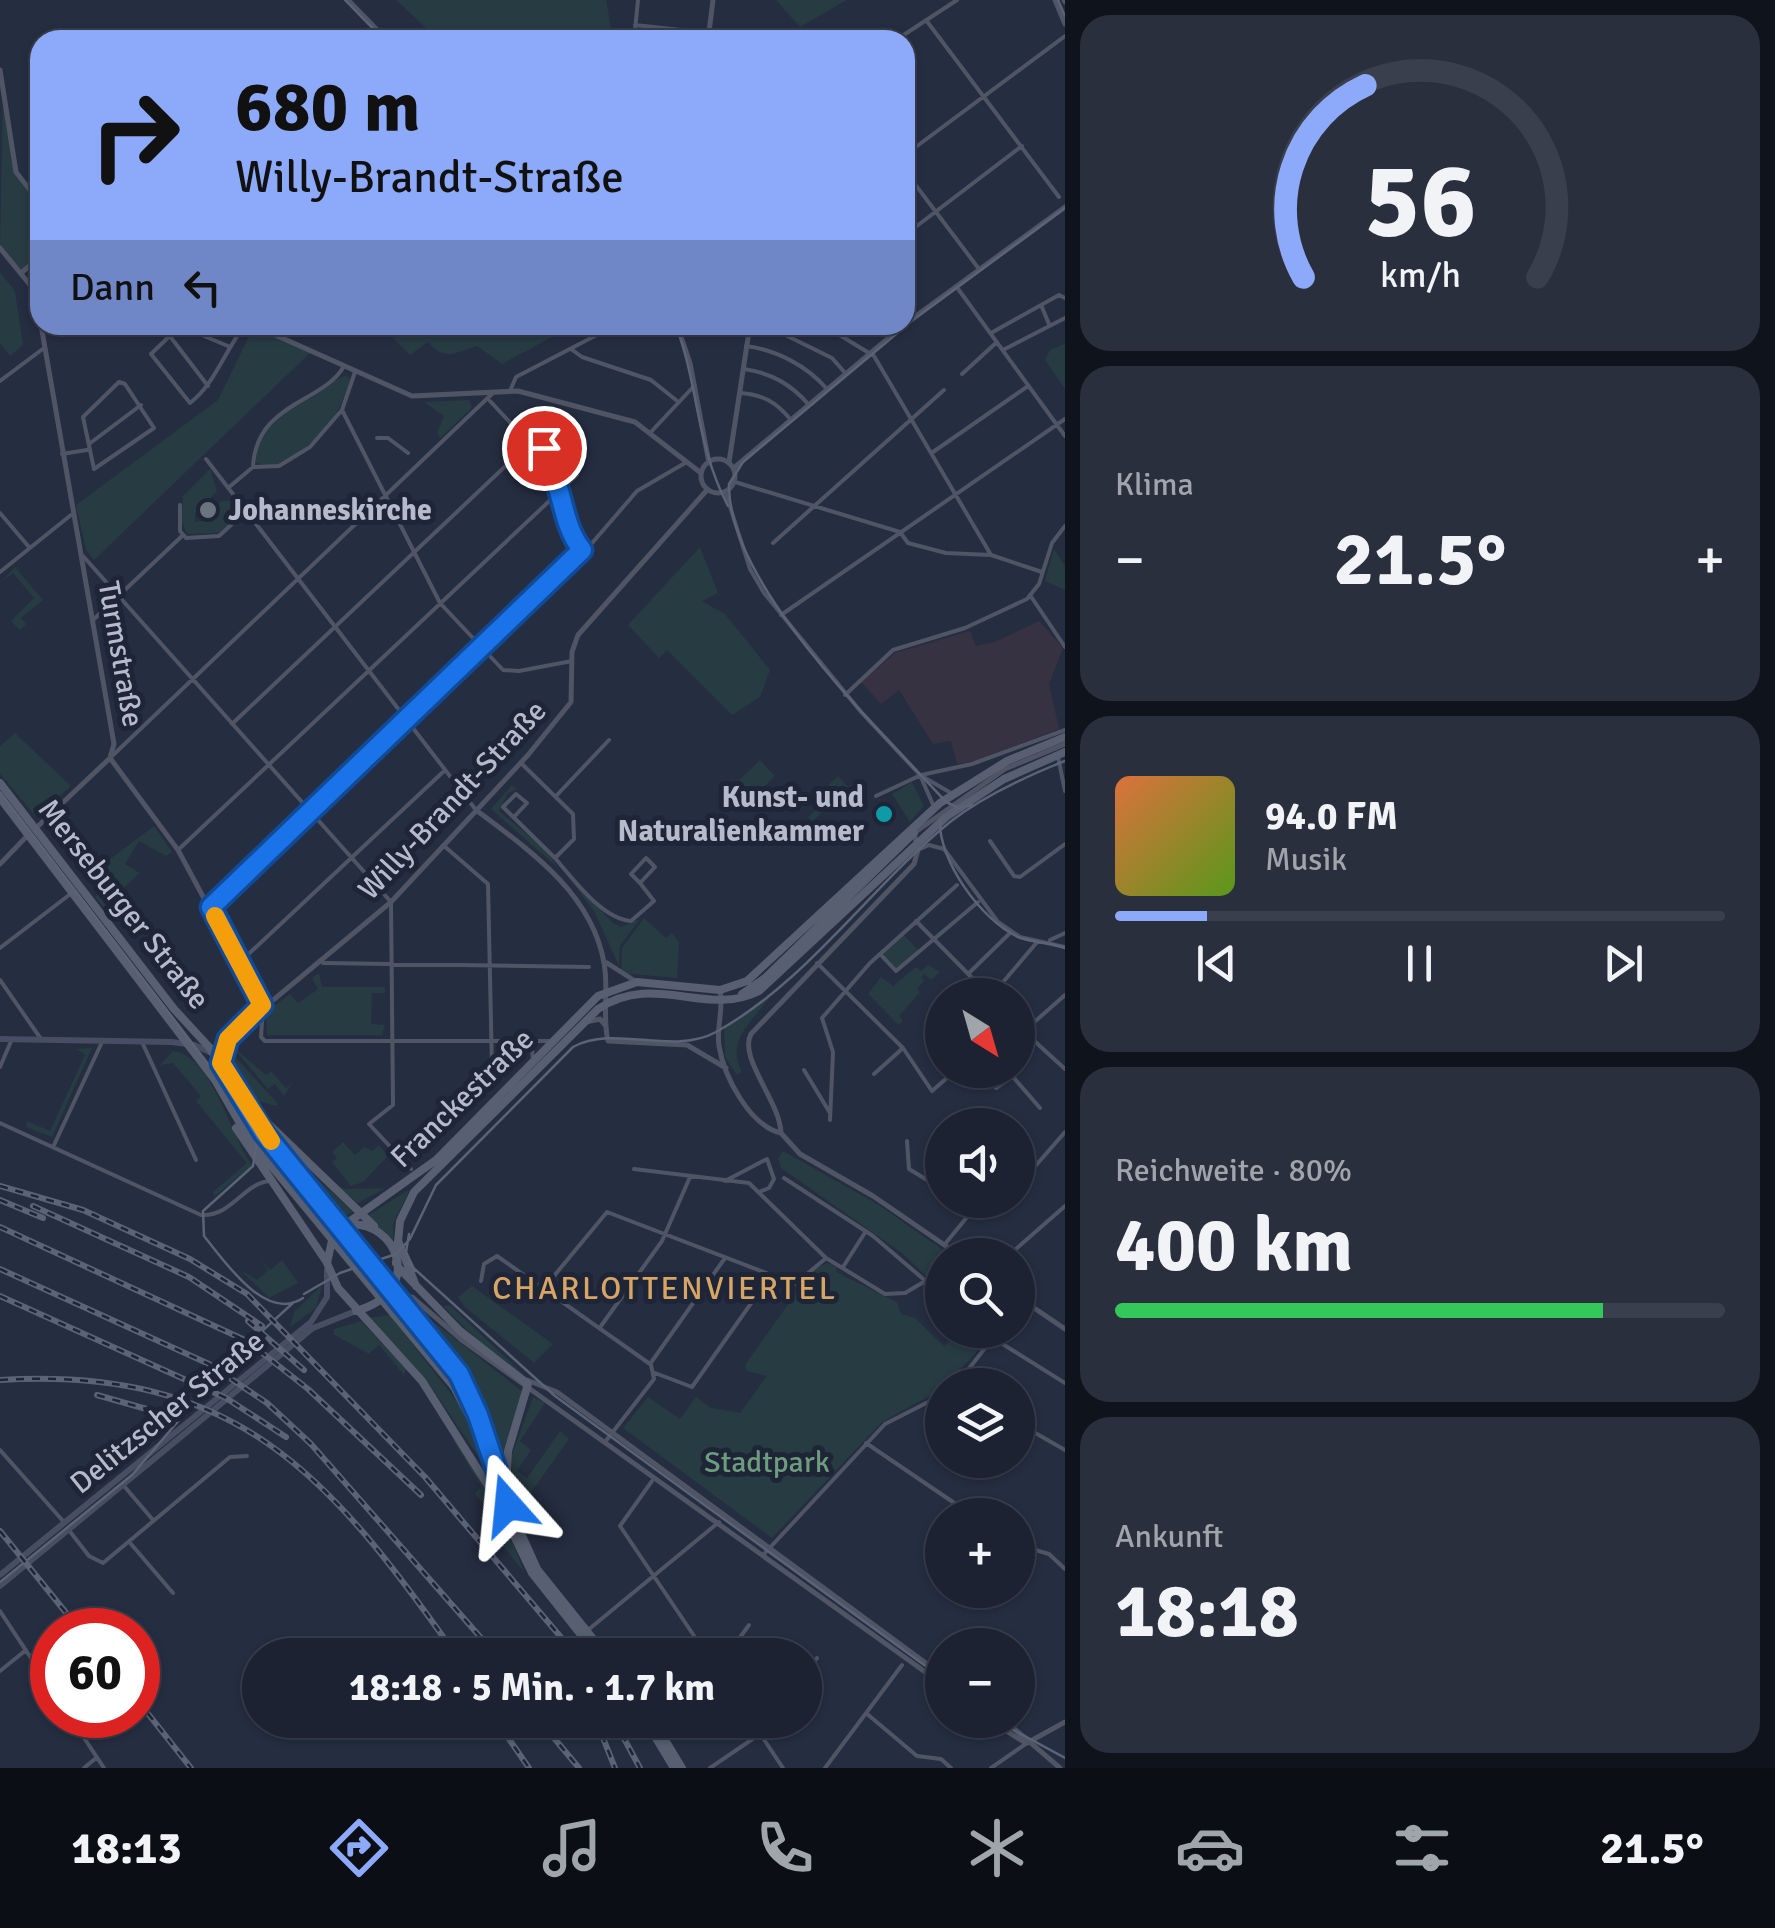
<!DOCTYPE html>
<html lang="de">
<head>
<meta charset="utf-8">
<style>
  :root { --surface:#1c2231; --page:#292f3d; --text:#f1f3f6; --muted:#a0a4ab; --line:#3a3f4d; --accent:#8da9f9 }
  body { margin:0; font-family:Signika,sans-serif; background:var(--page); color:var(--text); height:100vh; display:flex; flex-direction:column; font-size:38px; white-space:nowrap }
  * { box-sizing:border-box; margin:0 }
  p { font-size:32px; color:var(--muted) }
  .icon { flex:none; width:55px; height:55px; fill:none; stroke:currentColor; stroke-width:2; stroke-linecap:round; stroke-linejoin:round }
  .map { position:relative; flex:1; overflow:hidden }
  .sheet { display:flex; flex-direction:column; gap:15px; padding:15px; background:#0f131b; width:710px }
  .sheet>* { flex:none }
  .guide { position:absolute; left:30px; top:30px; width:885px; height:305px; border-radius:30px; box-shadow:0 2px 8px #0004,0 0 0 2px var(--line); background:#8da9f9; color:#111; overflow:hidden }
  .needle { width:65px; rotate:143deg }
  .fabs { position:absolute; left:925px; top:978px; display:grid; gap:20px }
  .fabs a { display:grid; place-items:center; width:110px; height:110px; border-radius:50%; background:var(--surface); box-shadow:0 2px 8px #0004,0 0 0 2px var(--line); font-size:50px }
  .speed { position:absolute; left:30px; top:1608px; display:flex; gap:20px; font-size:50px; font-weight:700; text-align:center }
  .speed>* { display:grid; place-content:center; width:130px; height:130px; border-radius:50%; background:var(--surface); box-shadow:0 2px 8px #0004,0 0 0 2px var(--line); line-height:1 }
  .speed .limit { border:15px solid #d22; background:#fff; color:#111 }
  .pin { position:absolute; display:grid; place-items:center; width:85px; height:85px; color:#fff; margin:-42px; border:5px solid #fff; border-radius:50%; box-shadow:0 2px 10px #0007 }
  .me { position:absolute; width:110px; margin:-55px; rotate:342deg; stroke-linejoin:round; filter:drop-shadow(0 0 8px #0008) }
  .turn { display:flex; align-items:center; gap:35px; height:210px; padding:0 40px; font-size:45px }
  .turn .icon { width:130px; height:130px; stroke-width:2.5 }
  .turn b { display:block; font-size:70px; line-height:85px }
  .then { display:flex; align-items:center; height:95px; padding:0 40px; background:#0003; gap:20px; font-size:38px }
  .big { font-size:75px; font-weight:700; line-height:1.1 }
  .sheet .tile { flex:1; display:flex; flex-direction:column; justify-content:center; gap:15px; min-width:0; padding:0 35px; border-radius:30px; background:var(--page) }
  .sheet .dial { align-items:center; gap:0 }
  .dial svg { height:260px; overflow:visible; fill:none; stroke:var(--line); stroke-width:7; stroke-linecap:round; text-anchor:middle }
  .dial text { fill:var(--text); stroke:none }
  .song { display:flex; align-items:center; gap:30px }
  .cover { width:120px; height:120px; border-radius:15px; background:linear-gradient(135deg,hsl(20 70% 55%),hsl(90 70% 35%)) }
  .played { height:10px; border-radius:5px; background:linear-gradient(90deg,var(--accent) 15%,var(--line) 15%) }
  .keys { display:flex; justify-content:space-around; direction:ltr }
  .heat { display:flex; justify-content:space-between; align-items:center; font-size:55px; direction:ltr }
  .charge { height:15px; border-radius:8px; background:linear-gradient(90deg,#34c759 80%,var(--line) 0) }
  .trip { position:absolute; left:242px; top:1638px; width:580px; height:100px; border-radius:50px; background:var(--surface); box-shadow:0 2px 8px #0004,0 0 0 2px var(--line); font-weight:700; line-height:100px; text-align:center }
  .dock { display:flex; height:160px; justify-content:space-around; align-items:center; background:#0b0e14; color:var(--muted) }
  .dock .icon { width:70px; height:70px }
  .dock .on { color:var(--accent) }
  .dock b { font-size:45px; color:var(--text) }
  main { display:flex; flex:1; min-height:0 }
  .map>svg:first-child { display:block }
  .medical { fill:#363241 }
  .green { fill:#273b42 }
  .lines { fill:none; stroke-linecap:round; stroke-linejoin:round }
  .minor { stroke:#505565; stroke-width:4 }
  .tertiary { stroke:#505565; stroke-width:5 }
  .secondary { stroke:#474e63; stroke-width:6 }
  .primary { stroke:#575f70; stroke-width:8 }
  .tram { stroke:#5b6377; stroke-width:2.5 }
  .rail-casing { stroke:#5b6377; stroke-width:6 }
  .rail { stroke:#1e2536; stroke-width:2.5; stroke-dasharray:8; stroke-linecap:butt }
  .route-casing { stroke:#114b97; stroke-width:25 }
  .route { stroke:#1a73e8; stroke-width:18 }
  .slow { stroke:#f59e0b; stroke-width:18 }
  .worship-dot { fill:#6b7280; stroke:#1e2536; stroke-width:4 }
  .culture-dot { fill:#0f9aa8; stroke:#1e2536; stroke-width:4 }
  .labels { text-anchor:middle; stroke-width:10; stroke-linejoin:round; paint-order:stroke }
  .poi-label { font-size:30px; font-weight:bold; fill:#b6bbcb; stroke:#1e2536; text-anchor:start }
  .street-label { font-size:30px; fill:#b6bbcb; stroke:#1e2536 }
  .park-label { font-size:30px; fill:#6d9c7e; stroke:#1e2536 }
  .neighbourhood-label { font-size:32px; letter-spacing:2.5px; fill:#d7a565; stroke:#1e2536 }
</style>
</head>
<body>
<main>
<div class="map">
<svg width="1065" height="1768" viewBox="0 0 1065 1768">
  <rect width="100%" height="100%" fill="#252d41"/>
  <!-- medical -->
  <path class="medical" d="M1039 621 1063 648 1049 684 1059 729 975 761 957 764 951 741 933 744 899 690 881 704 861 682 895 653 970 631 976 646 995 642Z"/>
  <!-- green -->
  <path class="green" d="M396 0H606L613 40H439Z
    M776 0H847L800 27Z
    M3 87 16 172 40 203V257L21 273 0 248Z
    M0 272 15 291 23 345 10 356 0 343Z
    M406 325H551L563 331 502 364 477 346C453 353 446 362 428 342L410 355 393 338Z
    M254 326 311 352 94 560 86 550 76 505 218 400Z
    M1065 344V389L1045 360 1050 350Z
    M346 375 350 379C338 424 314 446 273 467L256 463C255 421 313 391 346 375Z
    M469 400 472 408 440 438 437 433 444 416 424 402Z
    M210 469 217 491 195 514V522L207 520 221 501H230L241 512 219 533 187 534 182 522 183 496Z
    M700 547 718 593 702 601 725 614 770 670 760 697 732 715 667 650 659 658 628 625Z
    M1054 549 1065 566V590L1045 581Z
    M15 567 43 600 21 618 26 624 20 630 11 621 34 598 13 573 0 583Z
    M15 733 71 786 36 817 0 774V746Z
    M760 760 775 776 751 799 736 783Z
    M838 776 848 787 812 822 808 817 817 809 811 802Z
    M912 782 924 806 910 822 892 794Z
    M512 785 517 789 508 793 499 811 546 850 558 868 491 809Z
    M154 826 172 852 166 856 139 841 125 864 140 873 103 907 95 897 110 883 98 868Z
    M562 868 613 923 621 927 640 919 620 946 619 966 595 913Z
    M644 918 666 938 672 933 679 942 677 978 621 973 622 948Z
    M902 933 918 950 896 971 880 954Z
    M928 965 940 972 931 980 924 974 921 977 924 981 917 989 920 992 899 1016 903 1021 899 1025 868 994 881 977 893 986 916 967 921 971Z
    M319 973 322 987H385V993H372L371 1024 385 1025 382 1035H267L266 1012 290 994 298 1003 318 989 312 978Z
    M772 994C755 1020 724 1039 742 1072L737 1075 725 1057 724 1028Z
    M232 1046 266 1075 271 1071 286 1088 293 1082 284 1096 275 1084 268 1089Z
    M92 1048 52 1137 26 1127 27 1121 50 1131 85 1055 77 1049Z
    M228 1049 278 1104 276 1106 254 1100 227 1057Z
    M173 1051C213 1056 231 1137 252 1165L215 1196 213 1192 247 1163 196 1101 201 1096 173 1063 160 1065Z
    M343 1142 355 1155 364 1147 372 1151 379 1145 388 1156 363 1182 351 1186 332 1162 337 1158 332 1152Z
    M286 1149 353 1212 340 1218 282 1150Z
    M783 1151 879 1205 950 1255H942V1291L902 1253 781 1168 778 1158Z
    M332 1184 346 1189 386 1188 358 1203Z
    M410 1189 393 1224V1245L367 1216Z
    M259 1257 270 1270 282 1260 298 1283 269 1298 241 1270 257 1280 268 1270Z
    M827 1263 837 1267 836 1272 897 1302 901 1314 915 1318 944 1346 960 1330H970L983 1345 942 1389 882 1422 772 1538 623 1428 648 1397 680 1419 696 1397 711 1408 740 1413 767 1376 747 1371 745 1365 813 1269Z
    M322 1285 316 1308 290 1327 294 1312Z
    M472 1286 553 1344 534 1363 465 1307 458 1297Z
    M408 1302 523 1392 502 1470 475 1395 458 1365Z
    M401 1306 451 1368 483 1441 422 1341 397 1309Z
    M443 1306H451L522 1373 481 1344Z
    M390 1315 460 1405 487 1469 427 1381 367 1318Z
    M361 1321 406 1369 404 1375 379 1345 369 1354 333 1334 334 1329Z
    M533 1397 545 1403 520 1441 531 1450 517 1471 527 1478 560 1431 569 1439 515 1515 511 1457Z
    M453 1440 462 1442 499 1509 524 1572 480 1518 488 1509 475 1494 481 1486Z"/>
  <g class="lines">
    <!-- minor -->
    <path class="minor" d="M926 20 1059 197
      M635 25 709 33
      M634 40 638 0
      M896 40 957 0
      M39 86 40 87
      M905 155 1065 36
      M905 171 979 269
      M905 235 1022 146
      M956 286 1065 436
      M905 304 914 316
      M1041 305 1049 324
      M765 325 832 358 846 374
      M823 325 874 356 991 555 1042 572
      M991 333 1059 295 1065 298
      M272 334 282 325
      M169 335 208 386
      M228 346 180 326 151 354 190 403C215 384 225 350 245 325
      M746 346C777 350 807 366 827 389
      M571 349 582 357 651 380 676 400
      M1003 350 1065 318
      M744 369C771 373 791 384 809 405
      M962 374 997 342
      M0 381 44 348
      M119 382 125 384 154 428 94 469 83 417Z
      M510 391 516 377 616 325
      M741 393C764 395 776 402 791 420
      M490 401 551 466 569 529 582 551
      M342 410 440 603 503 670 519 671 572 661
      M650 433 694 386
      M377 438H388L408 453
      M89 444 141 405
      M933 452 1028 386
      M62 454 87 450
      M206 459 476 810
      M253 467C256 402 324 403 344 366
      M735 482 900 532 908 543 946 553 991 555
      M228 488 253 467 279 466 310 447 342 410 355 372
      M725 491 750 569 764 593 861 712 920 775 951 793
      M180 505V531L186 538 219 536 245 512
      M0 513 29 547
      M773 543 944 390
      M83 556 391 902 393 1105 369 1124 411 1169
      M0 572 71 515
      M1030 595 1065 647
      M781 615 1065 419
      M94 619 182 536
      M845 695 893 650 965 628 1027 599 1039 584 1052 543 1065 526
      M232 724 530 443
      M1058 757 1065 791
      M110 758 494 392
      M521 763 573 814 574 839 555 858C573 879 602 919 631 921L654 901 640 883
      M920 775 934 807
      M557 795 609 740
      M876 796 921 775 972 764 1065 730
      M514 817 527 803 516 794 503 807 555 858
      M990 841 1014 876 1020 877 1065 844
      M443 845 488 884 492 1069
      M178 850 577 475 574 465 549 446 540 453
      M918 850 929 845 944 849 998 922 1020 937 1065 947
      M646 858 655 867 640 883 631 874Z
      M211 907 593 542 637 491 685 463
      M916 921 989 995
      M1050 940 1065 933
      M0 948 73 892
      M880 954 896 971 978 902
      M240 962 443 772
      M323 963 589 967
      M817 963 903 1048 932 1091 956 1070
      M968 974 1011 932
      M0 980 41 1039
      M992 995 1038 941
      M263 1008 261 1037 265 1041H550
      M1018 1026 1065 1069
      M1023 1032 1065 995
      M521 1041 532 1049 533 1060
      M142 1042 196 1160
      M0 1067 12 1039
      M804 1070 830 1113
      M1007 1070 1040 1108
      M874 1074 903 1048
      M996 1088 1013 1076
      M830 1120 833 1052 822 1018 870 963 957 885
      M0 1123 201 1215C232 1217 243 1183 270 1181
      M907 1141 909 1169 942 1189
      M54 1145 103 1040
      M634 1169 749 1183 826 1258 885 1294 905 1293 927 1280
      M784 1178 873 1236 942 1295
      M725 1181 767 1159 774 1179 769 1188 759 1192
      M1018 1186 1065 1132
      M952 1200 966 1215
      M945 1244 981 1200
      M1009 1255 1065 1206
      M843 1267 866 1231
      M481 1281 484 1264 497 1256 650 1364
      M544 1288 607 1212 795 1284 825 1259
      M601 1326 662 1241 690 1177
      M980 1330 1065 1383
      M650 1364 725 1258
      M655 1373 692 1387 771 1275
      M956 1385 993 1338
      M1018 1423 1065 1450
      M605 1442 654 1379 651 1365
      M866 1443 972 1515
      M0 1450 63 1521
      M652 1481 620 1526 707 1655
      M124 1486 153 1520
      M68 1529 89 1556 103 1563 230 1457 247 1456
      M131 1544 173 1593
      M1018 1545 1049 1554 1065 1569
      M764 1554 885 1424 942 1395
      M0 1611 52 1690
      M588 1630 719 1522
      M727 1655 749 1625
      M0 1671 26 1650
      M805 1673 817 1658
      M866 1713 917 1756 941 1759 951 1768
      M69 1715 104 1768
      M751 1720 783 1768
      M84 1768 96 1758
      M710 1768 760 1734 771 1720
      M825 1768 902 1665
      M991 1768 1027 1743"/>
    <!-- tertiary -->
    <path class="tertiary" d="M348 0 387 40
      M1055 0 1065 24
      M1064 0 1065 2
      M708 40 713 0
      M0 70 16 172 40 203
      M0 248 35 291 40 318
      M21 273 40 257
      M905 324 1065 207
      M253 325 412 396 518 391 635 422 701 473
      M677 325 690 363 709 463
      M701 476a17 17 0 1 1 34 0a17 17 0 1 1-34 0Z
      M729 462 750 325
      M735 467 904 325
      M110 758 178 850 263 1008
      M476 810C529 850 592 893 604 963 609 988 602 1017 608 1041L687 1045 726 1068
      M36 828 110 758 114 744 41 325
      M0 864 28 835
      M607 963 635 981
      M720 990C724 1009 716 1028 719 1046 724 1077 750 1126 781 1133
      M586 1022 600 1019 606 1026
      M221 1063 230 1036 391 902 528 755 571 702 572 652 578 635 707 490
      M781 1133C780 1101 738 1058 751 1034L914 864 918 850 914 833 1005 769 1065 744
      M781 1133 800 1154 873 1196 959 1255
      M1018 1297 1065 1329
      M388 1298 412 1297 463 1341 942 1684
      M527 1380 557 1392 942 1675
      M989 1720 1024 1742
      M1004 1720 1060 1768
      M1027 1743 1065 1722"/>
    <!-- secondary -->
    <path class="secondary" d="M0 1039 172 1042 194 1045 212 1053
      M0 1575 311 1322 327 1297V1270
      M0 1586 313 1328 356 1311"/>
    <!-- primary -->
    <path class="primary" d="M0 783 174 1009 209 1047 264 1133 452 1364 478 1415 508 1505
      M0 798 215 1080 249 1139 454 1387 483 1443
      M742 994 765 978 914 833
      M255 1111 374 1226
      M236 1128 326 1261
      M348 1225C396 1219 427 1291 356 1311
      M339 1229 436 1160 598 996 637 982 720 990 747 981 940 803 1007 761 1065 737
      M333 1236 327 1263 338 1288 422 1381 494 1495
      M399 1243 416 1286
      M396 1263 400 1221 414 1192 598 1009C654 971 707 1018 759 991L946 817 1004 779 1065 752
      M398 1267 460 1331 528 1384 508 1451 506 1490
      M494 1480 502 1510
      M508 1504 537 1569 606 1655
      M500 1507 532 1573 597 1655
      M645 1720 674 1768
      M653 1720 682 1768"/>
    <!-- tram -->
    <path class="tram" d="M345 0 384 40
      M1058 0 1065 16
      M676 325C699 388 696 445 728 506
      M0 792 228 1090 257 1142 253 1166 203 1211 204 1236C226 1263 266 1323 303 1298
      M972 805 959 808 946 802C880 730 727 585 729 484L743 462 913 320 1065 208
      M940 820C938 860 981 920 1018 937 1033 943 1050 942 1065 948
      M409 1234 406 1252 415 1271
      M408 1263 555 1396 942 1678
      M304 1294 340 1273 396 1254 410 1239 436 1185 573 1047C615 1024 672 1056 716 1032 808 981 869 888 950 822 982 797 1027 776 1065 761
      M222 1368 294 1302
      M0 1582 132 1475 187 1411
      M995 1720 1065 1758"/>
    <defs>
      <path id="rail" d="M0 1186 83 1210 190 1259 247 1294 425 1477 576 1655
        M0 1200 43 1218
        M33 1206 189 1277 262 1326
        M0 1227 247 1341 308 1389 421 1495
        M0 1269 209 1364 267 1403 311 1444 496 1655
        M0 1296 226 1398 286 1437
        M248 1321 304 1370
        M0 1380C238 1366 330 1476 456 1655
        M97 1395 150 1410
        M0 1531 80 1630
        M138 1701 191 1768
        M496 1720 529 1768
        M539 1720 579 1768
        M596 1720 615 1768
        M614 1720 640 1768"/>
    </defs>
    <!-- rail casing -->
    <use href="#rail" class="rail-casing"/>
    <!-- rail -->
    <use href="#rail" class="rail"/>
  </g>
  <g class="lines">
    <defs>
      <path id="route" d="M508 1505 478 1415 459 1374 264 1133 221 1063 228 1039 262 1005 211 907 582 550C559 521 565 482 540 452L544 448"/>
    </defs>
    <!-- route casing -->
    <use href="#route" class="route-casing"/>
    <!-- route -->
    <use href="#route" class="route"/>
    <!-- slow -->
    <path class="slow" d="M215 916 262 1005 228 1039 221 1063 271 1141"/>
  </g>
  <!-- markers -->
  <circle class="worship-dot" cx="208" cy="510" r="10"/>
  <circle class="culture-dot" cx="884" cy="814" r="10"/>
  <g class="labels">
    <!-- poi labels -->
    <g class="poi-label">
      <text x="228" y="520">Johanneskirche</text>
      <text x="864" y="807" text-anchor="end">Kunst- und<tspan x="864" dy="34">Naturalienkammer</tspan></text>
    </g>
    <!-- street labels -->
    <g class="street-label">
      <text transform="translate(121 654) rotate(80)" y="10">Turmstraße</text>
      <text transform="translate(452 800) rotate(-47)" y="10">Willy-Brandt-Straße</text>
      <text transform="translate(124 904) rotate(52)" y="10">Merseburger Straße</text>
      <text transform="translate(462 1098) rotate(-44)" y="10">Franckestraße</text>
      <text transform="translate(167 1412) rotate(-39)" y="10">Delitzscher Straße</text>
    </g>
    <!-- park labels -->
    <g class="park-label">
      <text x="767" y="1472">Stadtpark</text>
    </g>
    <!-- neighbourhood labels -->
    <g class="neighbourhood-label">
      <text x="665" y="1299">CHARLOTTENVIERTEL</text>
    </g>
  </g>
</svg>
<div class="fabs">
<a><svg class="needle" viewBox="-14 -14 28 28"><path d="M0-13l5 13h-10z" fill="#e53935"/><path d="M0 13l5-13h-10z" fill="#a0a4ab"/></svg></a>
<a><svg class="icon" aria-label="sound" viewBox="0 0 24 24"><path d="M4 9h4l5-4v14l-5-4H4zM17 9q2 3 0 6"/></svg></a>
<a><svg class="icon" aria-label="search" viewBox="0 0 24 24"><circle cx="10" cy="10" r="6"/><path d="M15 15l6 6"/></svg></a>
<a><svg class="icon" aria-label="layers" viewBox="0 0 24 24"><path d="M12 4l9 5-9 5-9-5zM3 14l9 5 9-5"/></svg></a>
<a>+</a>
<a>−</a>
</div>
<div class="speed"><div class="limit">60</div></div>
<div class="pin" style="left:544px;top:448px;background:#d93025"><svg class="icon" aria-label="arrive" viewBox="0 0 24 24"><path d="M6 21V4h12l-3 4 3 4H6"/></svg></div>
<svg class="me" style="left:508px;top:1505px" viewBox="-20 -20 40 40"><path d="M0-17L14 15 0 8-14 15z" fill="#1a73e8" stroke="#fff" stroke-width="4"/></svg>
<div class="trip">18:18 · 5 Min. · 1.7 km</div>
<div class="guide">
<div class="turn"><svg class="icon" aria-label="right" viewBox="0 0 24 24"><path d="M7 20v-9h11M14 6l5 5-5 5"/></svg><div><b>680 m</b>Willy-Brandt-Straße</div></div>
<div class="then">Dann<svg class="icon" aria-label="left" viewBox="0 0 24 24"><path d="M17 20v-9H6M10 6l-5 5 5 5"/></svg></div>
</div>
</div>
<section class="sheet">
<div class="tile dial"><svg viewBox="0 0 100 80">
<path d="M14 69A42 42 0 1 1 86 69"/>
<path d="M14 69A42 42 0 0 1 33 10" stroke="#8da9f9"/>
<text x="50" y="56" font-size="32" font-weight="700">56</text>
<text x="50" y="72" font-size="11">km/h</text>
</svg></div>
<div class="tile"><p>Klima</p>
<div class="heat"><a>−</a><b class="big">21.5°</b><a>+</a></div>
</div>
<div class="tile">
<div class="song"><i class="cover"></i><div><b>94.0 FM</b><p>Musik</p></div></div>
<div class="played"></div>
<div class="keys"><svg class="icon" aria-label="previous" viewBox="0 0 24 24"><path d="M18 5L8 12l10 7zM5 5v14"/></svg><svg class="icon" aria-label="pause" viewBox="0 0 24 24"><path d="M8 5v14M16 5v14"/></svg><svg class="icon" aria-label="next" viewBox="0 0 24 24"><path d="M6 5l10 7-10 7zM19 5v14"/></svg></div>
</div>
<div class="tile"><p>Reichweite · 80%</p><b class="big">400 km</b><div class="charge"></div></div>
<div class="tile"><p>Ankunft</p><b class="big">18:18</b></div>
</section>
</main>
<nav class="dock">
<b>18:13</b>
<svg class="icon on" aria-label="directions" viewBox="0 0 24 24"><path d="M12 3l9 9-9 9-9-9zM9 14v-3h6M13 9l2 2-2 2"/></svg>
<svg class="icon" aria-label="music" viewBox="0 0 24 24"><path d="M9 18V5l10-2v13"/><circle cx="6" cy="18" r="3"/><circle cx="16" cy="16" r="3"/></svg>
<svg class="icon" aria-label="phone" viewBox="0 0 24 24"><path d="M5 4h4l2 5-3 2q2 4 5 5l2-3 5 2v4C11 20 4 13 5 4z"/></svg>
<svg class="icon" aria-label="climate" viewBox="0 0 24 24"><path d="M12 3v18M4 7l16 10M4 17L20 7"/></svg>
<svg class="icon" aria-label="car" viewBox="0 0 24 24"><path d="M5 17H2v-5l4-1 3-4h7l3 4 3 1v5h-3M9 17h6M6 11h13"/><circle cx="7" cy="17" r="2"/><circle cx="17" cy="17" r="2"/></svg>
<svg class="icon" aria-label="filters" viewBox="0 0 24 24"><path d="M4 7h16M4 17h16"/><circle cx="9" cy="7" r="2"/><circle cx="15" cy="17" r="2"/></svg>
<b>21.5°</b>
</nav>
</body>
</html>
